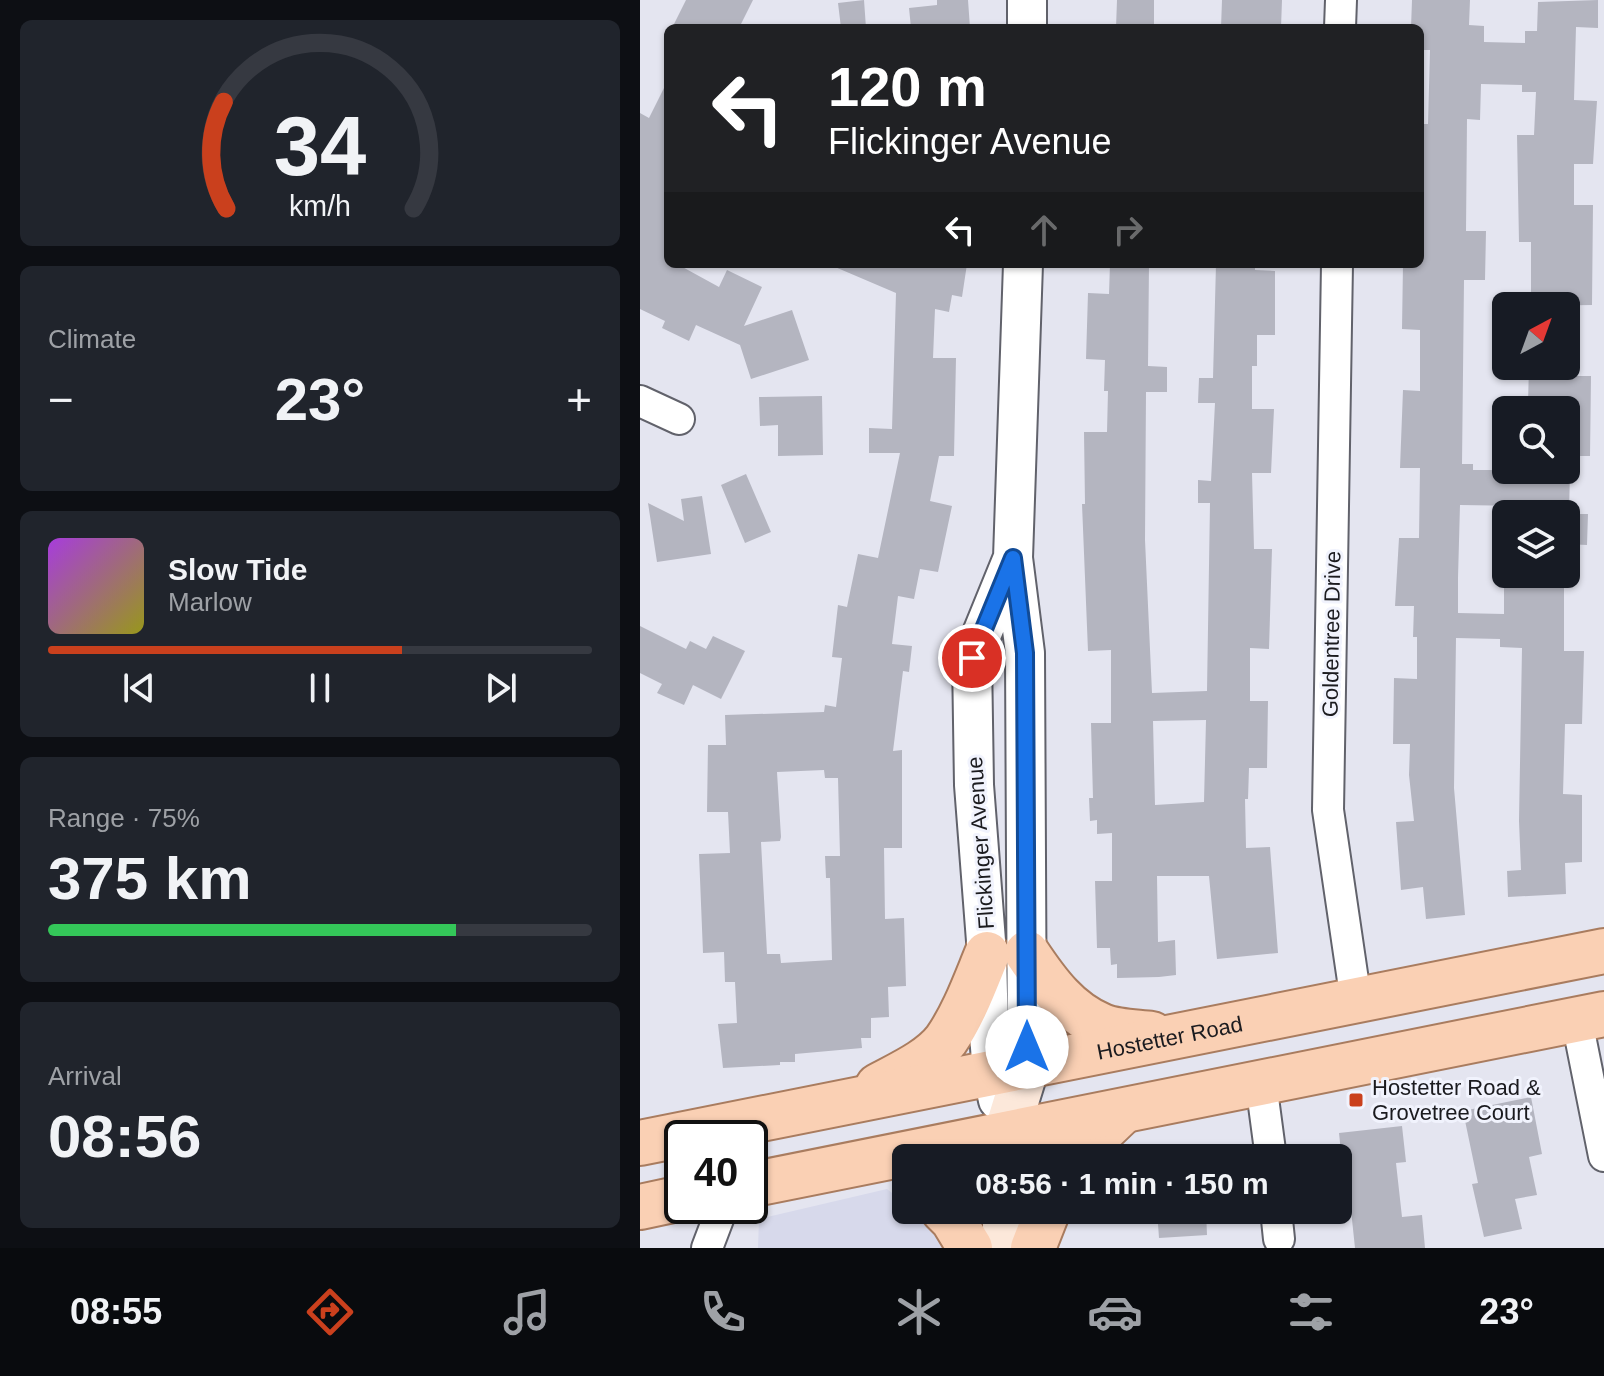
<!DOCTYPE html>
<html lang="en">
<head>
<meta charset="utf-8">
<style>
  :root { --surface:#171b24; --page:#20242c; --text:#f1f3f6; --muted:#9ea1a6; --line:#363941; --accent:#ca401d }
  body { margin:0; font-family:Helvetica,sans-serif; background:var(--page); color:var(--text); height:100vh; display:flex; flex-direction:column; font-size:30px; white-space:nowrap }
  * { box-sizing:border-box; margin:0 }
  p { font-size:26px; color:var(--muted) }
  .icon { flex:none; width:44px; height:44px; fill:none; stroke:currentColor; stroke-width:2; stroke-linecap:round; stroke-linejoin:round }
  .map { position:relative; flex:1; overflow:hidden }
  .drawer { display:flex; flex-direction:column; gap:20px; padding:20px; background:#0d0f14; width:640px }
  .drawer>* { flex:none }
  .hud { position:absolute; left:24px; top:24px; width:760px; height:244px; border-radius:12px; box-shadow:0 2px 6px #0004; background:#202124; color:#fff; overflow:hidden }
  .needle { width:52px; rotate:41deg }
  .buttons { position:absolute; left:852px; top:292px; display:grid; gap:16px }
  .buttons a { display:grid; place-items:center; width:88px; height:88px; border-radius:12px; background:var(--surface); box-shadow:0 2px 6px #0004; font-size:40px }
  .speed { position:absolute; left:24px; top:1120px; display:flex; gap:16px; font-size:40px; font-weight:700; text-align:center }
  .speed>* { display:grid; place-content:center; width:104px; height:104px; border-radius:50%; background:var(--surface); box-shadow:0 2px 6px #0004; line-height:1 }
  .speed .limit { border:4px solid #111; border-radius:12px; background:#fff; color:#111 }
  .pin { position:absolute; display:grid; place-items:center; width:68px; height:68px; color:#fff; margin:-34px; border:4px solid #fff; border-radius:50%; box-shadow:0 2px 8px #0007 }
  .me { position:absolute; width:88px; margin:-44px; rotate:0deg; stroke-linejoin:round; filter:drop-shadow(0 0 6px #0008) }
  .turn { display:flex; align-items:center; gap:28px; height:168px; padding:0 32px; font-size:36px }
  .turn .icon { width:104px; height:104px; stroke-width:2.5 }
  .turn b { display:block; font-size:56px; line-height:68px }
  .lanes { display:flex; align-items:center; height:76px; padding:0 32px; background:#0003; justify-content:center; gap:40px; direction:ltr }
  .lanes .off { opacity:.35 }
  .big { font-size:60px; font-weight:600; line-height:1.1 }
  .drawer .card { flex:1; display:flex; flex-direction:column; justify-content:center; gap:12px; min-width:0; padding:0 28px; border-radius:12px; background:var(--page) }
  .drawer .dial { align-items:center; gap:0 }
  .dial svg { height:208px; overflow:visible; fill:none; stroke:var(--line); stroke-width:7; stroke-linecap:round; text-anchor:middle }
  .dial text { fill:var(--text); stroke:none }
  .song { display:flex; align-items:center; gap:24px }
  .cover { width:96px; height:96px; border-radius:12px; background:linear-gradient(135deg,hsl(280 70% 55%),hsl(60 70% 35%)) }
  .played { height:8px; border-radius:4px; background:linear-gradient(90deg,var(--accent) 65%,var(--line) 65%) }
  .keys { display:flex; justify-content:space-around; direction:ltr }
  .heat { display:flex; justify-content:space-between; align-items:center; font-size:44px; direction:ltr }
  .charge { height:12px; border-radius:6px; background:linear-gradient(90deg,#34c759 75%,var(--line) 0) }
  .trip { position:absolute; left:252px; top:1144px; width:460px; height:80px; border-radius:12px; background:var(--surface); box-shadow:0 2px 6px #0004; font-weight:600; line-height:80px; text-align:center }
  .dock { display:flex; height:128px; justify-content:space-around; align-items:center; background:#090b0e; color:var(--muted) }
  .dock .icon { width:56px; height:56px }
  .dock .on { color:var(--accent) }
  .dock b { font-size:36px; color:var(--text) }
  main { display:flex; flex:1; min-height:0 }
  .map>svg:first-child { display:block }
  .built { fill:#d7d9eb }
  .building { fill:#b4b5c0; fill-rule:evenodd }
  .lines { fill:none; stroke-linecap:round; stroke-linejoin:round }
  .minor-casing { stroke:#61626b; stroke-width:34 }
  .tertiary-casing { stroke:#61626b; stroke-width:42 }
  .secondary-casing { stroke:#61626b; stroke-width:48 }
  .primary-casing { stroke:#a97c5f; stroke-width:48 }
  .minor { stroke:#fff; stroke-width:30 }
  .tertiary { stroke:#fff; stroke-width:38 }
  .secondary { stroke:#fce8da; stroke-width:44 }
  .primary { stroke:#fad0b4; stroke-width:44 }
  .route-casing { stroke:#114b97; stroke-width:20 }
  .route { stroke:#1a73e8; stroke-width:14 }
  .poi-dot { fill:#ca401d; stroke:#f1f3fd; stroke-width:3 }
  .labels { text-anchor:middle; stroke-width:6; stroke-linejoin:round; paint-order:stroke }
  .street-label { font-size:22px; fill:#1b1b1f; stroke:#f1f3fd }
  .poi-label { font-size:22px; fill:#1b1b1f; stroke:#f1f3fd; text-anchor:start }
</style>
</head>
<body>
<main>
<section class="drawer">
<div class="card dial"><svg viewBox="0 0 100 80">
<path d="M14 69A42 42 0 1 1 86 69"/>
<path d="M14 69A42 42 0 0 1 13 28" stroke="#ca401d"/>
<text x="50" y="56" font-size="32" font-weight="700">34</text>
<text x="50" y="72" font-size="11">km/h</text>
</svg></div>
<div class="card"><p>Climate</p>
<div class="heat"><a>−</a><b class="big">23°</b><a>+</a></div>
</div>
<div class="card">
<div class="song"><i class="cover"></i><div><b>Slow Tide</b><p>Marlow</p></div></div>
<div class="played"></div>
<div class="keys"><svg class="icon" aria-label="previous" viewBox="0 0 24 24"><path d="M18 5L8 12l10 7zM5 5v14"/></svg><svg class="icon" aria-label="pause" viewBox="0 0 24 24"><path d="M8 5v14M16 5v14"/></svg><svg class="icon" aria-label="next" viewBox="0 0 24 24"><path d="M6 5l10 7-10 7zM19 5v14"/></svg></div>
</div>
<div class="card"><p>Range · 75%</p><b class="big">375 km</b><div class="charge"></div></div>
<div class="card"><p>Arrival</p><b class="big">08:56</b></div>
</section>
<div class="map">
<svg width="964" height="1248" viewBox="0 0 964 1248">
  <rect width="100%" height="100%" fill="#e4e5f0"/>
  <!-- built -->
  <path class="built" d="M247 1189 266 1204V1210H274L312 1239V1248H118L119 1219Z"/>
  <!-- building -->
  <path class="building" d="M46 0H113L99 28H32Z
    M224 0 226 28H201L198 3Z
    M297 0H328L330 28H271L269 8 297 5Z
    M477 0H514V28H476Z
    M582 0H642L641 28H581Z
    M772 0H830L829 25 844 26V42L885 43V31H897L898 2 958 0V28L936 27 934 100 957 101 953 164H934V205H953L952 305 891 306V242H879L877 135H894L896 92H882V85L841 84 840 120 827 119 826 231H846L845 280H824L822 464H833V470H930L929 514H885V506L820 505 818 578V613L864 614V580L886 581V574H924V651H944L942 724H925L923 794 942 795V862L925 863 926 894 868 897 867 871 881 870 879 821 882 648 860 647V639L816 638 814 788 825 915 786 919 783 887 761 890 756 822 774 821 769 775 770 744H753L754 678 777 679V637H773L774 606H755L759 538H779L780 468H760L763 390 780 391V330L762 329 763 264H780L783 191H780V124H788L790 50H780V28H771Z
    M28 80V264H37L79 287 87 270 122 287 104 326 152 310 169 360 111 379 100 345 56 325 49 341 22 328 25 321 0 309V113L9 118Z
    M188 264H327L322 297 312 295 309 312 295 309 293 358H316L314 456H299L290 501 312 506 298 572 280 569 274 599 258 596 252 644 272 646 269 672 263 671 253 751 262 750V848H244L245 919 264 918 266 986 248 987 249 1017 231 1018V1038H221L222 1048 155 1054V1062H140V1065L83 1068 78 1024 97 1023 95 982H85L84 952 63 953 59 854 90 853 88 812H67L68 745H86L85 715 184 712 185 705 196 707 202 658 192 657 198 605 207 607 218 554 238 558 260 453H229V428L252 429 256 293ZM184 770 185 778H198L200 856H185L186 878H190L192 960 141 963 140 954H127L121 842 140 841 141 837 137 772Z
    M470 264H509L508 366 527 367V392H506L505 540 512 693 567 691 570 503H558V480L571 481 575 403H558L559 378H573L576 264H615V270L635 271V335H617V366H612V409H634L631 473H612L614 549H632L629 649 610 648V701H628L627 768H609L608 799H605L606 848 630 847 638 953 577 959 569 876H517L518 942 535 940 536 975 519 977 477 978V964L471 965 470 948H457L455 881H472V833L457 834V820L450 821 449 798H453L451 723H471V650L448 651 442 504H445L444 432H467L468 391H464L465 360 446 359 448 293 469 294ZM566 720 564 802 515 805 513 721Z
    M889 366H932V376H951L950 456H926V405L888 403Z
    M182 396 183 455 138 456V425L120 426 119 397Z
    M106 474 131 532 105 543 81 485Z
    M62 496 71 554 17 562 8 503 44 521 41 499Z
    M926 514H948L947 545 926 544Z
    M0 626 46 649 50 641 66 649 73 636 105 651 81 699 53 685 44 705 17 693 22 684 0 673Z
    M891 1097 902 1154 889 1157 897 1195 875 1199 882 1229 844 1237 832 1184 838 1183 823 1111Z
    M762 1126 766 1162 756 1163 762 1217 782 1215 785 1248H715L709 1191 698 1192V1163L702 1162 699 1133Z
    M517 1210H566L567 1235 519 1238Z"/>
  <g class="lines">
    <defs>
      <path id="minor" d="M700 28 701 0
        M697 264 688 810 716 1001
        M0 401 39 419
        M937 1021 964 1156
        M621 1083 631 1158
        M636 1210 639 1239
        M67 1248 83 1206"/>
      <path id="tertiary" d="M387 28V0
        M383 264 373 558 385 653 387 1066
        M358 1100 352 1072 349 1035 347 954 334 785 332 658 372 560"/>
      <path id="secondary" d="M366 1158V1134L387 1066
        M365 1248V1210"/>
      <g id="primary">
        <path d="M387 953C407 983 428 1012 462 1026 476 1032 496 1032 512 1034"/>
        <path d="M238 1086C260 1074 290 1061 306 1040 324 1014 335 983 347 954"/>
        <path id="s1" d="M0 1143 964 951"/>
        <path d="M434 1158 482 1112"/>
        <path d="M110 1185 964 1014"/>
        <path d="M0 1207 42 1198"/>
        <path d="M303 1210 313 1220 330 1248"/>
        <path d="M393 1248 408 1210"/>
      </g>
    </defs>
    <!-- minor casing -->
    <use href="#minor" class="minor-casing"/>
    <!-- tertiary casing -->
    <use href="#tertiary" class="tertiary-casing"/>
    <!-- secondary casing -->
    <use href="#secondary" class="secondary-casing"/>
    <!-- primary casing -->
    <use href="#primary" class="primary-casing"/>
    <!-- minor -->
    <use href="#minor" class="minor"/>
    <!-- tertiary -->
    <use href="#tertiary" class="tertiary"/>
    <!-- secondary -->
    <use href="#secondary" class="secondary"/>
    <!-- primary -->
    <use href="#primary" class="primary"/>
  </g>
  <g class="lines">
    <defs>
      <path id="route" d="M332 658 373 558 385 653 387 1047"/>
    </defs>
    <!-- route casing -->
    <use href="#route" class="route-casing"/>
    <!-- route -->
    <use href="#route" class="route"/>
  </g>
  <!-- markers -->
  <rect class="poi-dot" x="708" y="1092" width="16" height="16" rx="4"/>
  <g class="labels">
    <!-- street labels -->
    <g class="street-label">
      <text transform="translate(691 634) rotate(-89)" y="8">Goldentree Drive</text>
      <text transform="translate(340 843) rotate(-94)" y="8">Flickinger Avenue</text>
      <text dy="8" stroke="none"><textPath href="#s1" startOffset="540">Hostetter Road</textPath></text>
    </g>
    <!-- poi labels -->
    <g class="poi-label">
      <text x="732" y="1095">Hostetter Road &amp;<tspan x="732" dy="25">Grovetree Court</tspan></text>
    </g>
  </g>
</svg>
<div class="buttons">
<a><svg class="needle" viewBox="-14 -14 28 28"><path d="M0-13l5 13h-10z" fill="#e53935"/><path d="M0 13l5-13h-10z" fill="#9ea1a6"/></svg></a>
<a><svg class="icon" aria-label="search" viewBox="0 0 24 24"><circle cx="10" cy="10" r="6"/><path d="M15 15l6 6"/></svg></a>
<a><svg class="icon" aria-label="layers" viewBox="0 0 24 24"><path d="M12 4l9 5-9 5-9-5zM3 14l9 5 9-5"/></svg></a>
</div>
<div class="speed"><div class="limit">40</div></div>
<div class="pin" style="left:332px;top:658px;background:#d93025"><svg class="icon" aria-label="arrive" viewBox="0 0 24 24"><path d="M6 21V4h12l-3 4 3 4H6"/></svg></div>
<svg class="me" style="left:387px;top:1047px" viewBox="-20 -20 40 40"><circle r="19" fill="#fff"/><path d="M0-13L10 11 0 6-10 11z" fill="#1a73e8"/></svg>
<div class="trip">08:56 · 1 min · 150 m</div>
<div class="hud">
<div class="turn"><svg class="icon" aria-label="left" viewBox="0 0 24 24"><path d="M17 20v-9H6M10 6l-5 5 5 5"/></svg><div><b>120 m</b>Flickinger Avenue</div></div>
<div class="lanes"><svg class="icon" aria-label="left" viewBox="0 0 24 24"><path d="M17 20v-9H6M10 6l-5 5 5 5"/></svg><svg class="icon off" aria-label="ahead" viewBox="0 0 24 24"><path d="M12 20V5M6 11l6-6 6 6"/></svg><svg class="icon off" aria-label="right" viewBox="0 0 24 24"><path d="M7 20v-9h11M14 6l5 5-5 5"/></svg></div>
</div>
</div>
</main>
<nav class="dock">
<b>08:55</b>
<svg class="icon on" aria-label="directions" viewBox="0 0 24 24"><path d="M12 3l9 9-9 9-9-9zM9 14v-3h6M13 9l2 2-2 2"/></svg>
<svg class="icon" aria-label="music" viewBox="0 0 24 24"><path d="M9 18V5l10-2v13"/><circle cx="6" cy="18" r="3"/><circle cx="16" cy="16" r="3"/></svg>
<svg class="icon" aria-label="phone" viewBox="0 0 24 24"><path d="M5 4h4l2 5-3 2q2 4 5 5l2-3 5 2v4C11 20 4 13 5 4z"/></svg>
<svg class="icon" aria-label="climate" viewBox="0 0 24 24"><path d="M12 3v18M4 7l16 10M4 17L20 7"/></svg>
<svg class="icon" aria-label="car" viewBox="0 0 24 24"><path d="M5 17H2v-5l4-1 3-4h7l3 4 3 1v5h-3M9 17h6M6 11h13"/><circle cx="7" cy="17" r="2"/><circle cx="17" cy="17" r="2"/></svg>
<svg class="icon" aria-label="filters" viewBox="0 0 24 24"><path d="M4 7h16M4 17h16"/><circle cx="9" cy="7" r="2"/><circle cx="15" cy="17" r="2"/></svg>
<b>23°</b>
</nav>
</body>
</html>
